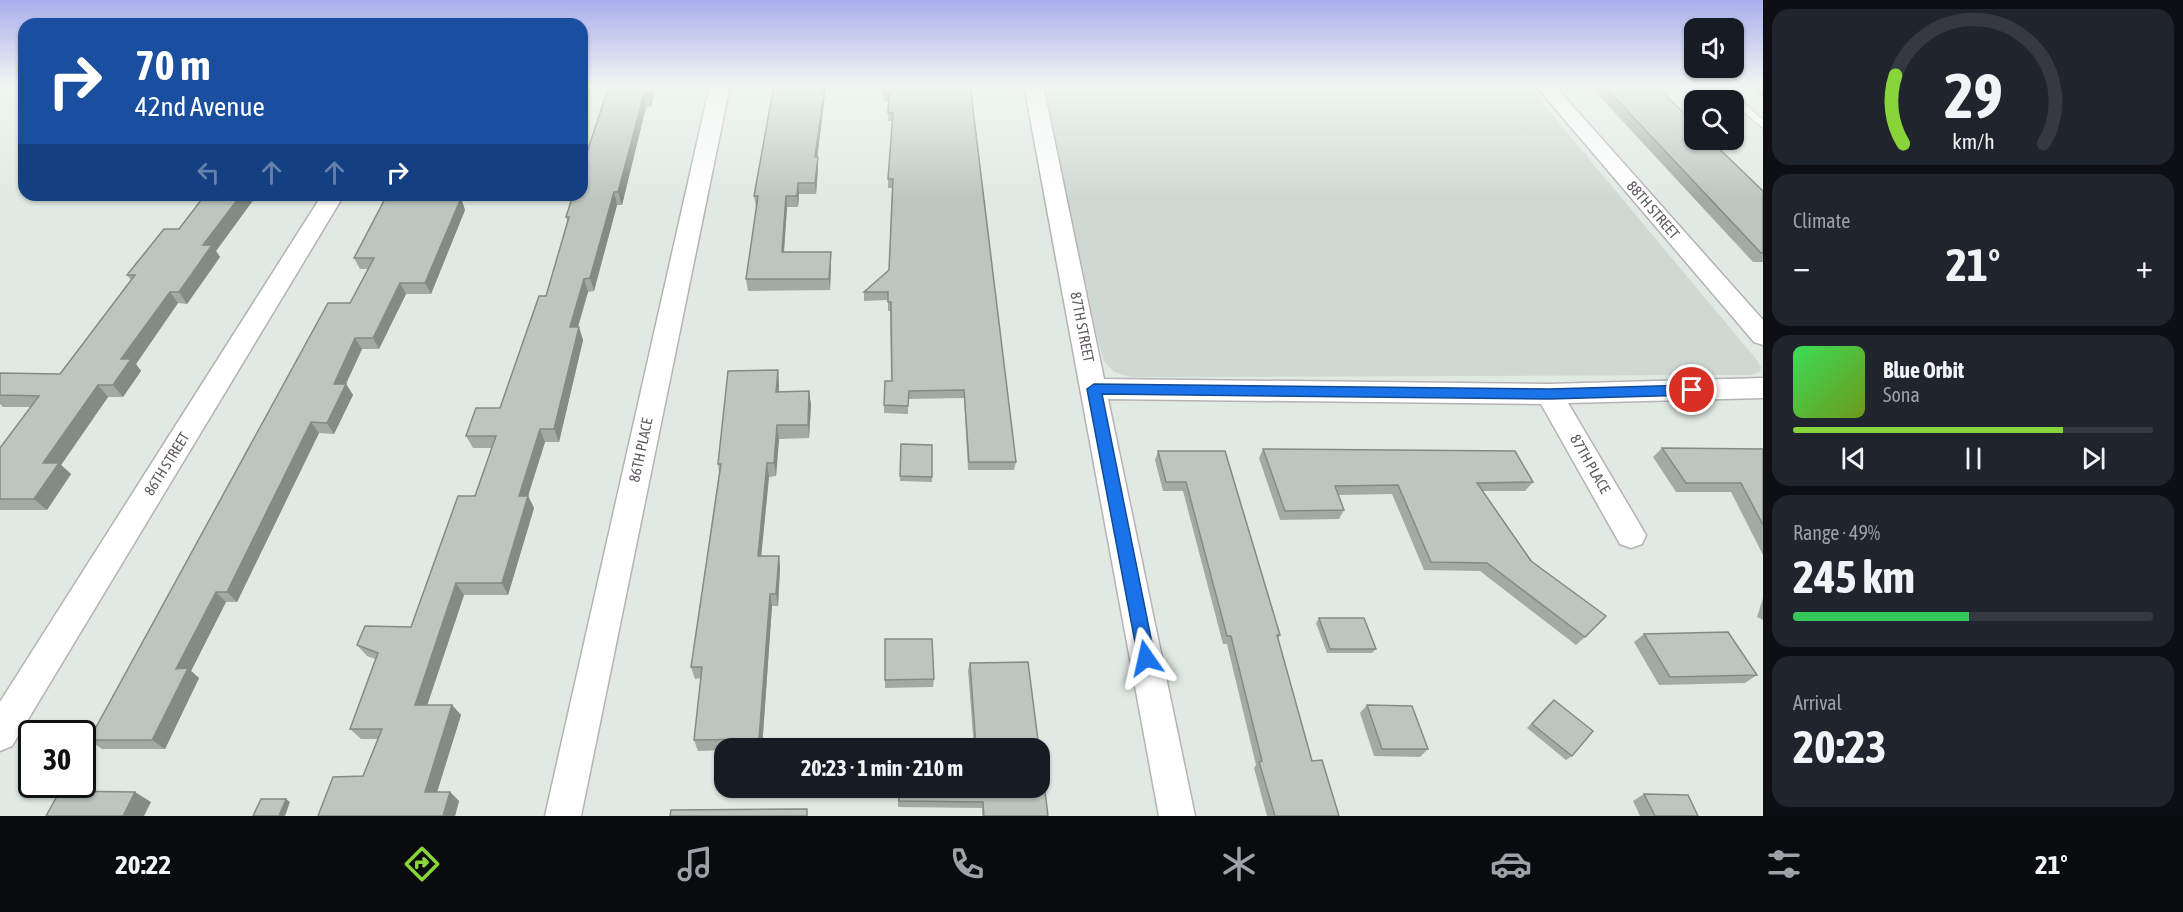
<!DOCTYPE html>
<html lang="en">
<head>
<meta charset="utf-8">
<style>
  :root { --surface:#171b24; --page:#20242c; --text:#f1f3f6; --muted:#9ea1a6; --line:#363941; --accent:#87d53b }
  body { margin:0; font-family:"Asap Condensed",sans-serif; background:var(--page); color:var(--text); height:100vh; display:flex; flex-direction:column; font-size:22px; white-space:nowrap }
  * { box-sizing:border-box; margin:0 }
  p { font-size:20px; color:var(--muted) }
  .icon { flex:none; width:33px; height:33px; fill:none; stroke:currentColor; stroke-width:2; stroke-linecap:round; stroke-linejoin:round }
  .map { position:relative; flex:1; overflow:hidden }
  .side { display:flex; flex-direction:column; gap:9px; padding:9px; background:#0d0f14; width:420px }
  .side>* { flex:none }
  .guide { position:absolute; left:18px; top:18px; width:570px; height:183px; border-radius:18px; box-shadow:0 2px 4px #0004; background:#1a4fa0; color:#fff; overflow:hidden }
  .fabs { position:absolute; left:1684px; top:18px; display:grid; gap:12px }
  .fabs a { display:grid; place-items:center; width:60px; height:60px; border-radius:12px; background:var(--surface); box-shadow:0 2px 4px #0004; font-size:30px }
  .speed { position:absolute; left:18px; top:720px; display:flex; gap:12px; font-size:30px; font-weight:700; text-align:center }
  .speed>* { display:grid; place-content:center; width:78px; height:78px; border-radius:50%; background:var(--surface); box-shadow:0 2px 4px #0004; line-height:1 }
  .speed .limit { border:3px solid #111; border-radius:9px; background:#fff; color:#111 }
  .pin { position:absolute; display:grid; place-items:center; width:51px; height:51px; color:#fff; margin:-26px; border:3px solid #fff; border-radius:50%; box-shadow:0 2px 6px #0007 }
  .me { position:absolute; width:66px; margin:-33px; rotate:349deg; stroke-linejoin:round; filter:drop-shadow(0 0 4px #0008) }
  .turn { display:flex; align-items:center; gap:21px; height:126px; padding:0 18px; font-size:27px }
  .turn .icon { width:78px; height:78px; stroke-width:2.5 }
  .turn b { display:block; font-size:42px; line-height:51px }
  .lanes { display:flex; align-items:center; height:57px; padding:0 18px; background:#0003; justify-content:center; gap:30px; direction:ltr }
  .lanes .off { opacity:.35 }
  .big { font-size:45px; font-weight:700; line-height:1.1 }
  .side .widget { flex:1; display:flex; flex-direction:column; justify-content:center; gap:9px; min-width:0; padding:0 21px; border-radius:18px; background:var(--page) }
  .side .dial { align-items:center; gap:0 }
  .dial svg { height:156px; overflow:visible; fill:none; stroke:var(--line); stroke-width:7; stroke-linecap:round; text-anchor:middle }
  .dial text { fill:var(--text); stroke:none }
  .song { display:flex; align-items:center; gap:18px }
  .cover { width:72px; height:72px; border-radius:9px; background:linear-gradient(135deg,hsl(130 70% 55%),hsl(80 70% 35%)) }
  .played { height:6px; border-radius:3px; background:linear-gradient(90deg,var(--accent) 75%,var(--line) 75%) }
  .keys { display:flex; justify-content:space-around; direction:ltr }
  .heat { display:flex; justify-content:space-between; align-items:center; font-size:33px; direction:ltr }
  .charge { height:9px; border-radius:4px; background:linear-gradient(90deg,#34c759 49%,var(--line) 0) }
  .trip { position:absolute; left:714px; top:738px; width:336px; height:60px; border-radius:18px; background:var(--surface); box-shadow:0 2px 4px #0004; font-weight:700; line-height:60px; text-align:center }
  .menu { display:flex; height:96px; justify-content:space-around; align-items:center; background:#090b0e; color:var(--muted) }
  .menu .icon { width:42px; height:42px }
  .menu .selected { color:var(--accent) }
  .menu b { font-size:27px; color:var(--text) }
  main { display:flex; flex:1; min-height:0 }
  .map>svg:first-child { display:block }
  .education { fill:#cedad1 }
  .lines { fill:none; stroke-linecap:round; stroke-linejoin:round }
  .service-casing { stroke:#b7b1b6; stroke-width:2 }
  .minor-casing { stroke:#b7b1b6; stroke-width:3 }
  .service { fill:#fff; fill-rule:evenodd }
  .minor { fill:#fff; fill-rule:evenodd }
  .wall { fill:#a3aaa3 }
  .shaded-wall { fill:#848b85 }
  .building { fill:#bdc6be; stroke:#848b85; stroke-width:1.5 }
  .route { fill:#1a73e8; stroke:#114b97; stroke-width:1.5 }
  .labels { text-anchor:middle; stroke-width:4.5; stroke-linejoin:round; paint-order:stroke }
  .street-label { font-size:15px; fill:#5f595f; stroke:#fff }
</style>
</head>
<body>
<main>
<div class="map">
<svg width="1763" height="816" viewBox="0 0 1763 816">
  <rect width="100%" height="100%" fill="#e0eae2"/>
  <!-- education -->
  <path class="education" d="M1044 85H1527L1757 360 1761 367 1760 372 1752 375H1716L1197 377H1130L1114 372 1104 361 1097 337Z"/>
  <g class="lines">
    <defs>
      <path id="service" d="M1713 85H1724L1763 120V128L1734 104V100H1730Z"/>
      <path id="minor" d="M710 85H730L581 816H545Z
        M1024 85H1043L1104 379 1549 384 1763 378V398L1568 403 1646 535 1642 544 1631 548 1620 544 1541 404 1108 399 1195 816H1159Z
        M1535 85H1554L1763 320V345L1754 342Z
        M322 195H344L12 746 0 751V702Z"/>
    </defs>
    <!-- service casing -->
    <use href="#service" class="service-casing"/>
    <!-- minor casing -->
    <use href="#minor" class="minor-casing"/>
    <!-- service -->
    <use href="#service" class="service"/>
    <!-- minor -->
    <use href="#minor" class="minor"/>
  </g>
  <!-- wall -->
  <path class="wall" d="M609 85H656L651 107H646L622 205H617L594 291 588 292 578 327 583 340 559 442H545L528 496 534 508 508 595H464L427 705H452L461 715 437 792H450L459 801 455 816H318L363 776 378 739H361L350 729 375 659 367 656 357 645 411 627 475 496 492 448H473L466 436 500 408 546 296 568 223 566 217Z
    M825 85V94L817 157 818 168 816 194H799L798 207H787L784 252 831 263 830 290 748 291 746 279 757 207H756L754 196Z
    M883 85H970L1016 462 1014 470H968L964 398 908 399V414L884 413V405L891 381 890 311H888V300L864 301V292L889 270 893 188H888V179L892 121H888L889 101H884Z
    M1589 85H1655L1763 191V262H1753Z
    M1748 85H1763V98Z
    M205 195H257L216 251 220 257 187 304 178 303 136 364 141 371 123 397H108L61 465 71 474 47 510H0V448L31 407H3L0 404V373L60 374 131 280 127 275 179 229Z
    M387 195H437L436 199 461 198 465 210 431 294H406L379 349H362L346 384 353 395 334 434 319 433 237 602H226L191 671 199 678 165 749H102L89 740 350 303 368 269H360L354 258Z
    M778 370 779 384V392L809 391 811 405 809 438 779 439 776 476 769 477 761 556H779L780 568 778 606H772L762 748H724V750L698 751 694 740 701 678 695 679 691 667 719 472 718 464Z
    M901 444 932 445V482L900 481Z
    M1662 448 1763 449V555L1731 492H1676L1653 457Z
    M1263 449 1533 482 1525 491H1483L1585 637 1576 645 1480 571 1424 570 1392 494 1338 495 1344 510 1339 519 1280 520 1259 458Z
    M1158 451H1225L1280 635 1278 639 1312 761 1339 816H1267L1254 768 1256 765 1227 644H1223L1183 491H1163L1155 460Z
    M1763 598V620L1757 617Z
    M1319 618 1376 649 1372 653H1327L1316 623Z
    M1644 634 1757 675 1745 683 1659 685 1634 642Z
    M885 639 934 679 933 687 885 688Z
    M970 663 1039 748H974L968 670Z
    M1554 700 1572 756 1566 760 1527 728 1549 704Z
    M1367 705 1428 749 1420 757 1374 756 1360 713Z
    M898 788H1040L1048 816H982V808L898 807Z
    M1644 794 1698 816H1640L1633 801Z"/>
  <!-- shaded-wall -->
  <path class="shaded-wall" d="M651 85H656L651 107 648 95Z
    M825 85V94L816 168 815 157Z
    M644 94 646 107 622 205 618 192Z
    M818 157V168L816 194 815 183Z
    M798 183 799 194 798 207 797 196Z
    M614 192 617 205 594 291 590 278Z
    M241 195H257L216 251 220 257 187 304 179 292 203 245Z
    M427 195H437L430 210 426 199Z
    M786 196 787 207 783 264 782 252Z
    M461 198 465 210 431 294 425 283Z
    M831 252V263L830 290 829 279Z
    M584 279 588 292 574 340 570 327Z
    M400 283 406 294 379 349 373 338Z
    M170 292 178 303 136 364 141 371 123 397 113 385 121 359Z
    M579 327 583 340 559 442 554 429Z
    M355 338 362 349 343 390 346 384 353 395 334 434 327 423 334 384Z
    M778 370 779 384 778 405 776 392Z
    M98 385 108 397 61 465 71 474 47 510 34 499 43 463Z
    M809 391 811 405 809 438 808 425Z
    M311 422 319 433 237 602 227 592Z
    M777 425 779 439 776 476 774 463Z
    M540 429 545 442 528 496 534 508 508 595 502 583 519 496Z
    M767 463 769 477 760 568 758 556Z
    M779 556 780 568 778 606 776 594Z
    M456 583 464 595 424 715 415 705Z
    M216 592 226 602 191 671 199 678 165 749 152 740 176 669Z
    M770 594 772 606 762 748 759 739Z
    M452 705 461 715 434 802 425 792Z
    M135 792 151 802 144 816H123Z
    M450 792 459 801 455 816H443Z
    M286 799 290 802 285 816H279Z"/>
  <!-- building -->
  <path class="building" d="M609 85H651L648 95 644 94 618 192H614L590 278 584 279 570 327H579L554 429H540L519 496H528L502 583H456L415 705H452L425 792H450L443 816H318L333 777 363 776 382 729H350L378 653 357 645 365 626 411 627 458 496H475L496 436H466L476 408H500L539 296H546L569 217H566L573 195H582V168Z
    M774 85H825L815 157H818L815 183H798L797 196H786L782 252H831L829 279H746L758 196H754Z
    M884 85H970L1016 462H969L964 390 909 391 908 406 884 405 885 381H892L891 302H888V292H864L889 270 893 179H888L893 113H888L889 93H884Z
    M1603 85H1655L1695 124V140H1710L1763 191V253H1761Z
    M205 195H241L203 245H212L179 292H170L121 359H131L113 385H98L43 463H59L34 499H0V448L39 396 0 395V373L60 374 135 275H127L164 229H179Z
    M387 195H427L426 199 461 198 425 283H400L373 338H355L334 384H346L327 423 311 422 227 592H216L176 669 188 668 152 740H89L328 303H350L374 258H354Z
    M778 370 776 392 809 391 808 425H777L774 463H767L758 556H779L776 594H770L759 739 694 740 702 667H691L721 464H718L728 371Z
    M901 444 932 445V477L900 476Z
    M1662 448 1763 449V525L1741 483H1686Z
    M1263 449 1515 451 1533 482 1477 483 1531 561 1606 616 1585 637 1487 563 1431 562 1398 485 1335 486 1344 510 1285 511Z
    M1158 451H1225L1280 635H1277L1312 761 1322 760 1339 816H1275L1259 762 1262 761 1231 636H1227L1186 482H1166Z
    M1319 618H1364L1376 649H1330Z
    M1728 632 1757 675 1670 677 1644 634Z
    M885 639H932L934 679 885 680Z
    M1028 662 1039 748H976L970 663Z
    M1554 700 1593 731 1572 756 1532 724Z
    M1367 705 1412 706 1428 749H1382Z
    M1040 749 1048 816H984L983 802 899 801 898 788H1040Z
    M60 791 135 792 123 816H46Z
    M1644 794 1688 795 1698 816H1655Z
    M261 799H286L279 816H253Z
    M807 809V816H670L671 810Z"/>
  <!-- sky -->
  <linearGradient id="sky" x2="0" y2="1"><stop stop-color="#a9aeed"/><stop offset="0.43" stop-color="#f1f6f2"/><stop offset="1" stop-color="#f1f6f2" stop-opacity="0"/></linearGradient>
  <rect width="1763" height="199" fill="url(#sky)"/>
  <!-- route -->
  <path class="route" d="M1094 384 1549 389 1692 385 1698 390 1692 395 1549 399 1102 394 1155 658 1152 664 1146 666 1141 664 1138 658 1087 389Z"/>
  <g class="labels">
    <!-- street labels -->
    <g class="street-label">
      <text transform="translate(1653 210) rotate(49)" y="5">88TH STREET</text>
      <text transform="translate(1082 327) rotate(79)" y="5">87TH STREET</text>
      <text transform="translate(641 450) rotate(-78)" y="5">86TH PLACE</text>
      <text transform="translate(167 464) rotate(-58)" y="5">86TH STREET</text>
      <text transform="translate(1590 464) rotate(60)" y="5">87TH PLACE</text>
    </g>
  </g>
</svg>
<div class="fabs">
<a><svg class="icon" aria-label="sound" viewBox="0 0 24 24"><path d="M4 9h4l5-4v14l-5-4H4zM17 9q2 3 0 6"/></svg></a>
<a><svg class="icon" aria-label="search" viewBox="0 0 24 24"><circle cx="10" cy="10" r="6"/><path d="M15 15l6 6"/></svg></a>
</div>
<div class="speed"><div class="limit">30</div></div>
<div class="pin" style="left:1692px;top:390px;background:#d93025"><svg class="icon" aria-label="arrive" viewBox="0 0 24 24"><path d="M6 21V4h12l-3 4 3 4H6"/></svg></div>
<svg class="me" style="left:1146px;top:658px" viewBox="-20 -20 40 40"><path d="M0-17L14 15 0 8-14 15z" fill="#1a73e8" stroke="#fff" stroke-width="4"/></svg>
<div class="trip">20:23 · 1 min · 210 m</div>
<div class="guide">
<div class="turn"><svg class="icon" aria-label="right" viewBox="0 0 24 24"><path d="M7 20v-9h11M14 6l5 5-5 5"/></svg><div><b>70 m</b>42nd Avenue</div></div>
<div class="lanes"><svg class="icon off" aria-label="left" viewBox="0 0 24 24"><path d="M17 20v-9H6M10 6l-5 5 5 5"/></svg><svg class="icon off" aria-label="ahead" viewBox="0 0 24 24"><path d="M12 20V5M6 11l6-6 6 6"/></svg><svg class="icon off" aria-label="ahead" viewBox="0 0 24 24"><path d="M12 20V5M6 11l6-6 6 6"/></svg><svg class="icon" aria-label="right" viewBox="0 0 24 24"><path d="M7 20v-9h11M14 6l5 5-5 5"/></svg></div>
</div>
</div>
<section class="side">
<div class="widget dial"><svg viewBox="0 0 100 80">
<path d="M14 69A42 42 0 1 1 86 69"/>
<path d="M14 69A42 42 0 0 1 10 34" stroke="#87d53b"/>
<text x="50" y="56" font-size="32" font-weight="700">29</text>
<text x="50" y="72" font-size="11">km/h</text>
</svg></div>
<div class="widget"><p>Climate</p>
<div class="heat"><a>−</a><b class="big">21°</b><a>+</a></div>
</div>
<div class="widget">
<div class="song"><i class="cover"></i><div><b>Blue Orbit</b><p>Sona</p></div></div>
<div class="played"></div>
<div class="keys"><svg class="icon" aria-label="previous" viewBox="0 0 24 24"><path d="M18 5L8 12l10 7zM5 5v14"/></svg><svg class="icon" aria-label="pause" viewBox="0 0 24 24"><path d="M8 5v14M16 5v14"/></svg><svg class="icon" aria-label="next" viewBox="0 0 24 24"><path d="M6 5l10 7-10 7zM19 5v14"/></svg></div>
</div>
<div class="widget"><p>Range · 49%</p><b class="big">245 km</b><div class="charge"></div></div>
<div class="widget"><p>Arrival</p><b class="big">20:23</b></div>
</section>
</main>
<nav class="menu">
<b>20:22</b>
<svg class="icon selected" aria-label="directions" viewBox="0 0 24 24"><path d="M12 3l9 9-9 9-9-9zM9 14v-3h6M13 9l2 2-2 2"/></svg>
<svg class="icon" aria-label="music" viewBox="0 0 24 24"><path d="M9 18V5l10-2v13"/><circle cx="6" cy="18" r="3"/><circle cx="16" cy="16" r="3"/></svg>
<svg class="icon" aria-label="phone" viewBox="0 0 24 24"><path d="M5 4h4l2 5-3 2q2 4 5 5l2-3 5 2v4C11 20 4 13 5 4z"/></svg>
<svg class="icon" aria-label="climate" viewBox="0 0 24 24"><path d="M12 3v18M4 7l16 10M4 17L20 7"/></svg>
<svg class="icon" aria-label="car" viewBox="0 0 24 24"><path d="M5 17H2v-5l4-1 3-4h7l3 4 3 1v5h-3M9 17h6M6 11h13"/><circle cx="7" cy="17" r="2"/><circle cx="17" cy="17" r="2"/></svg>
<svg class="icon" aria-label="filters" viewBox="0 0 24 24"><path d="M4 7h16M4 17h16"/><circle cx="9" cy="7" r="2"/><circle cx="15" cy="17" r="2"/></svg>
<b>21°</b>
</nav>
</body>
</html>
